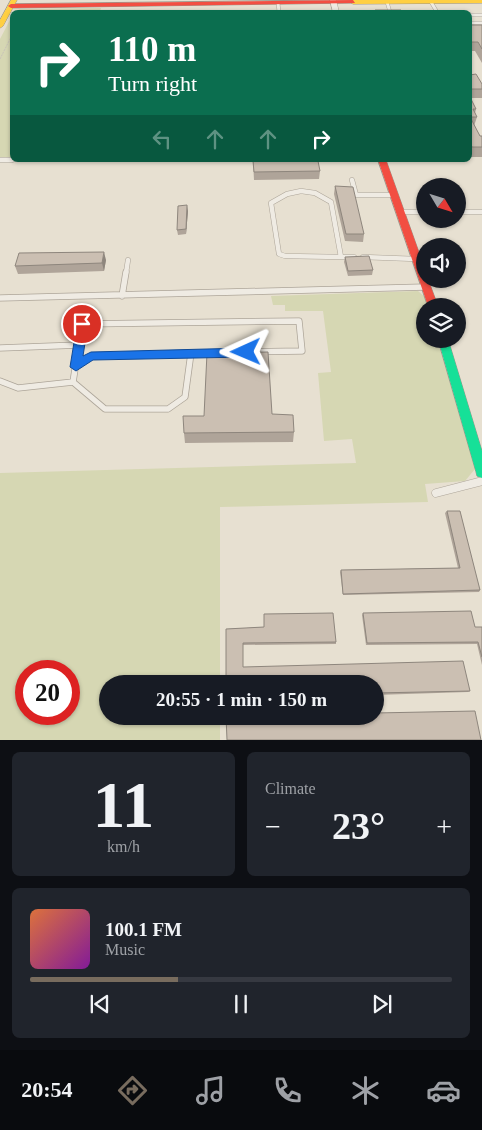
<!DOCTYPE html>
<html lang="en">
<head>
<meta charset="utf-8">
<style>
  :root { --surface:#171b24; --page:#20242c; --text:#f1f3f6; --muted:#9ea1a6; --line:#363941; --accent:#786c5e }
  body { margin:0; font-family:"Times New Roman",serif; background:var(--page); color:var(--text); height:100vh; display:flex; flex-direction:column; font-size:19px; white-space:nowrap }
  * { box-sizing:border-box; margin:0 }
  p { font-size:16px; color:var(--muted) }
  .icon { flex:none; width:28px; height:28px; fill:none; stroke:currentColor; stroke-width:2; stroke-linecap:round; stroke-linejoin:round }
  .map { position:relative; height:740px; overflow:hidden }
  .details { display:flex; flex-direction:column; gap:12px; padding:12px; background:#0d0f14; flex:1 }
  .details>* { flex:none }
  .hud { position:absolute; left:10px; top:10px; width:462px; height:152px; border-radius:8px; box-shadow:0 1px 4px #0004; background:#0b6e4f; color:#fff; overflow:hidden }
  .needle { width:32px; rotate:128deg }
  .buttons { position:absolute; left:416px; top:178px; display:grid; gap:10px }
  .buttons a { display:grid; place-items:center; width:50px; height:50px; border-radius:50%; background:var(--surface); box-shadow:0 1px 4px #0004; font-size:25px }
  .speed { position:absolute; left:15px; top:660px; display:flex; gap:10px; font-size:25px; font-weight:700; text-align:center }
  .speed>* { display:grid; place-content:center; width:65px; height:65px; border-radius:50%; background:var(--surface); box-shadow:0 1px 4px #0004; line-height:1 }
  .speed .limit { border:8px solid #d22; background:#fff; color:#111 }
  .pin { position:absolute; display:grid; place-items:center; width:42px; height:42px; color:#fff; margin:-21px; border:2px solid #fff; border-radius:50%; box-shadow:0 1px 5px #0007 }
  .me { position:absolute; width:55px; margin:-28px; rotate:269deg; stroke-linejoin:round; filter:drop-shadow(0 0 4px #0008) }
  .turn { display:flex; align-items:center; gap:18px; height:105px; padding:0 15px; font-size:22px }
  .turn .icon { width:65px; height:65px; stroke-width:2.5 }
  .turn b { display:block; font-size:35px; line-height:42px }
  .lanes { display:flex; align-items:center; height:48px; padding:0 15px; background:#0003; justify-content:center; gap:25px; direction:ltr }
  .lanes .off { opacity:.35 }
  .big { font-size:38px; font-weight:600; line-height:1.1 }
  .details .tile { flex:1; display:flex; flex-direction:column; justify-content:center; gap:8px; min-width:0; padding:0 18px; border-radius:8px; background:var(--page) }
  .details .dial { align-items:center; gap:0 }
  .dial b { font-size:65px; line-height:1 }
  .song { display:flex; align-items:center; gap:15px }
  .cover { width:60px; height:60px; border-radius:8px; background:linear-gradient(135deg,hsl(20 70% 55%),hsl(290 70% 35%)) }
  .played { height:5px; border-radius:2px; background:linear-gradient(90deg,var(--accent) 35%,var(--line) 35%) }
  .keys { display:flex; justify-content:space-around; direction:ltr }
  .heat { display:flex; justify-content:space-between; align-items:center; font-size:28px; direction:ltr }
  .details .tiles { flex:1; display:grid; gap:12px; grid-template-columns:1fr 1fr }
  .tile:last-child { grid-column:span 2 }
  .trip { position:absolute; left:99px; top:675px; width:285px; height:50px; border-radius:25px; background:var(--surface); box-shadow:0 1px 4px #0004; font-weight:600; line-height:50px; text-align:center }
  .dock { display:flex; height:80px; justify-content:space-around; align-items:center; background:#090b0e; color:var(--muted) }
  .dock .icon { width:35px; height:35px }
  .dock .current { color:var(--accent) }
  .dock b { font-size:22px; color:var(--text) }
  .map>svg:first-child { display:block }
  .green { fill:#d6d7b3; fill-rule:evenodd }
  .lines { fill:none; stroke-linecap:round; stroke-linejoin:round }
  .lane-far3-casing { stroke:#ada599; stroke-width:4 }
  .lane-far2-casing { stroke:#ada599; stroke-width:5.5 }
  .lane-far1-casing { stroke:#ada599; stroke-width:7 }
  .lane-casing { stroke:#ada599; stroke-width:9 }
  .street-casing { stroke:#ada599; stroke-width:1 }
  .fast-casing { stroke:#9c958a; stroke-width:1 }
  .slow-casing { stroke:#9c958a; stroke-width:1 }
  .jam-casing { stroke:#9c958a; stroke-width:1 }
  .path { stroke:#c8c2b9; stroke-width:1; stroke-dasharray:2 1; stroke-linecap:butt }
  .lane-far3 { stroke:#efebe3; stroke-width:3 }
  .lane-far2 { stroke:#efebe3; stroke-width:4.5 }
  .lane-far1 { stroke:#efebe3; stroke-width:5.5 }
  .lane { stroke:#efebe3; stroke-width:8 }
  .street { fill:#efebe3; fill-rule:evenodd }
  .fast { fill:#16e098; fill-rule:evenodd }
  .slow { fill:#ffcf43; fill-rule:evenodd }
  .jam { fill:#f24e42; fill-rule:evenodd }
  .wall { fill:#afa499 }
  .shaded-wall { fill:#8e867d }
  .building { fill:#cbbfb2; stroke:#8e867d }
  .route { fill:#1a73e8; stroke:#114b97 }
</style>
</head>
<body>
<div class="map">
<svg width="482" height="740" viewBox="0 0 482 740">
  <rect width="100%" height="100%" fill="#e7e0d1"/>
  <!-- green -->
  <path class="green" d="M101 8 100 12H14L20 9Z
    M12 16V157H0V39Z
    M418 291 425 297 428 306H425V339H437L475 469 465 481 425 484 428 502 220 507V684H108V716H220V740H0V473L356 463 352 439 324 441 318 373 331 372 323 311H285V305H273L271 296ZM26 671H69V714H26Z"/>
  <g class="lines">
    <defs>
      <path id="lane-far3" d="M387 2 390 12
        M431 2 437 12
        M278 3 279 12
        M470 15H482
        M470 23H482"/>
      <path id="lane-far2" d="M0 160H12
        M352 180 356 195H393
        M301 191 315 193 331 202 341 257 285 256 279 254 271 203 287 194Z
        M400 212H425
        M458 212H482
        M341 257H354
        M363 257 416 259
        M126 273 128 260"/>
      <path id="lane-far1" d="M122 296 126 272
        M0 298 425 287
        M0 348 79 345
        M76 367 91 356 191 353
        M0 381 18 388 73 382 105 409H168L185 397 191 353H213
        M73 382 82 324 299 321 302 351 243 352"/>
      <path id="lane" d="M436 493 482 481"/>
      <path id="street" d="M330 0H336L339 12H333Z"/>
      <path id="fast" d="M438 339H448L482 451V478L477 476 476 472Z"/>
      <path id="slow" d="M11 0H17L3 26 0 28V20Z
        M482 0V3L353 4 350 2 353 0Z"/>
      <path id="jam" d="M353 0 355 3 11 8 8 6 11 4Z
        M378 160H386L425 269V279H428L438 306H428Z"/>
    </defs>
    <!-- lane-far3 casing -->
    <use href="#lane-far3" class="lane-far3-casing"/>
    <!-- lane-far2 casing -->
    <use href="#lane-far2" class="lane-far2-casing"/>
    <!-- lane-far1 casing -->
    <use href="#lane-far1" class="lane-far1-casing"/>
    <!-- lane casing -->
    <use href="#lane" class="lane-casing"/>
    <!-- street casing -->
    <use href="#street" class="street-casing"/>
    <!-- fast casing -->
    <use href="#fast" class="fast-casing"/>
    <!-- slow casing -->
    <use href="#slow" class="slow-casing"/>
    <!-- jam casing -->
    <use href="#jam" class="jam-casing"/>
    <!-- path -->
    <path class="path" d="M0 59 12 35"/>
    <!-- lane-far3 -->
    <use href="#lane-far3" class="lane-far3"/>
    <!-- lane-far2 -->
    <use href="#lane-far2" class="lane-far2"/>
    <!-- lane-far1 -->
    <use href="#lane-far1" class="lane-far1"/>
    <!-- lane -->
    <use href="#lane" class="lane"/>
    <!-- street -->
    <use href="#street" class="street"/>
    <!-- fast -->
    <use href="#fast" class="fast"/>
    <!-- slow -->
    <use href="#slow" class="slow"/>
    <!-- jam -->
    <use href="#jam" class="jam"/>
  </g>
  <!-- wall -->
  <path class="wall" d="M470 25H482V63L475 51H470Z
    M470 75 482 84V98H470L476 109 475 113 477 117 474 126 480 136H482V157H470Z
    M253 161 320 171 319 179 254 180Z
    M335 186 364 234 363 242 345 241 334 194Z
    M188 211 186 234 178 235 177 230Z
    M345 257 373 270 372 275 348 276 344 262Z
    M106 260 104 271 18 274 15 266Z
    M272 414 294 432 293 442 185 443 184 433 204 416Z
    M447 511 480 590 479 592 343 595 340 572 341 570 458 568 445 513Z
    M363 613 475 627H482V665L477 644 366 645 362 615Z
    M264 627 336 642V644L243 645V667L470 691 468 692 375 695V684H226V629Z"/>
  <!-- shaded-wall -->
  <path class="shaded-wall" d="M187 205 188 211 186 234V229Z
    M104 252 106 260 104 271 102 263Z"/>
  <!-- building -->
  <path class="building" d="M375 10H401L403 12H376Z
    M470 25H482V49L478 42H470Z
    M476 74 482 84V89H470V75Z
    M470 97 476 109H473L477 117H470Z
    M470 117 480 136H482V147H472L470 143Z
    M253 161H318L320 171 254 172Z
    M335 186 353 187 364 234H346Z
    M187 205 186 229 177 230 178 206Z
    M104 252 102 263 15 266 19 253Z
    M369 256 373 270 348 271 345 257Z
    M268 352 272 414 293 415 294 432 184 433 183 416H204L207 353Z
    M447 511H460L480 590 343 594 341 570 460 568Z
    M471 611 475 627H482V657L478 642 367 643 363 613Z
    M333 613 336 642 243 643V667L463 661 470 691 375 693V684H226V629L264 627V614Z
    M475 711 481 740H227L226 716H244V717L274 716H375V713Z"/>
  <!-- route -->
  <path class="route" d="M82 321 88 324 83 356 91 352 246 348 252 352 246 357 93 360 76 371 70 367 77 324Z"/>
</svg>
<div class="buttons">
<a><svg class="needle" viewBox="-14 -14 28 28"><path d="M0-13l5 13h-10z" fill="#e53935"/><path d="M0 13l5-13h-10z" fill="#9ea1a6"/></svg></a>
<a><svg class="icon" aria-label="sound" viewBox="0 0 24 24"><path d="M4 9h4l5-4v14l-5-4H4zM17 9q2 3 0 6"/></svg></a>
<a><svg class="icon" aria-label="layers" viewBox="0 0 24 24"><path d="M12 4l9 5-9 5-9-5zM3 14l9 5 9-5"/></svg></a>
</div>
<div class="speed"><div class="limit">20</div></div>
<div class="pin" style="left:82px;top:324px;background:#d93025"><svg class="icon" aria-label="arrive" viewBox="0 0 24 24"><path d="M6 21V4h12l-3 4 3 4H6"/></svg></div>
<svg class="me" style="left:246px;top:352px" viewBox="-20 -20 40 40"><path d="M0-17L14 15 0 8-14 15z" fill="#1a73e8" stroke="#fff" stroke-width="4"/></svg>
<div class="trip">20:55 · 1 min · 150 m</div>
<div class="hud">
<div class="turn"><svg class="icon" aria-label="right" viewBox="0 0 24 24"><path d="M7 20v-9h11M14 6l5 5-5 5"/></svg><div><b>110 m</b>Turn right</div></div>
<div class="lanes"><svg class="icon off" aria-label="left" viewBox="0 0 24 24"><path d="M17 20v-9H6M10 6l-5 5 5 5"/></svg><svg class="icon off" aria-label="ahead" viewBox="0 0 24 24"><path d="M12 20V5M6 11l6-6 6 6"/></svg><svg class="icon off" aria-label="ahead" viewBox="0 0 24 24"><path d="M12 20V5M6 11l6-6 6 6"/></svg><svg class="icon" aria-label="right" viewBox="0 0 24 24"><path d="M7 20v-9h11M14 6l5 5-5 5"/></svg></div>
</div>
</div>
<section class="details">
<div class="tiles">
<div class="tile dial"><b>11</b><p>km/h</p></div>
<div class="tile"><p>Climate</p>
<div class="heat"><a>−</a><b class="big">23°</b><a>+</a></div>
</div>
<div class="tile">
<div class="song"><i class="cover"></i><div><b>100.1 FM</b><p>Music</p></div></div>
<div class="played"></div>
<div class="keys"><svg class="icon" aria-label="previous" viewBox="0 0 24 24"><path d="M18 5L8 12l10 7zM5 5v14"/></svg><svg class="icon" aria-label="pause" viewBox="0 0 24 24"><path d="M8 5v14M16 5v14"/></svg><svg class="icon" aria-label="next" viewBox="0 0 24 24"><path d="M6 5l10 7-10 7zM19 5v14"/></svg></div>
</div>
</div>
</section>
<nav class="dock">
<b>20:54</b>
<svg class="icon current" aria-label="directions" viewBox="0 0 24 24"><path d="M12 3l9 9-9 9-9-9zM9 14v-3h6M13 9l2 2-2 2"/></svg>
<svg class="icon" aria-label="music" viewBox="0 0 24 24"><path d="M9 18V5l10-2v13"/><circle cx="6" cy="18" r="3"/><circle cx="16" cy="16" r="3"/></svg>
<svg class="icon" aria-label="phone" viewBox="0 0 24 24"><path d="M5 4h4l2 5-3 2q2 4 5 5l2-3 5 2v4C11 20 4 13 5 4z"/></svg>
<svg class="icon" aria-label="climate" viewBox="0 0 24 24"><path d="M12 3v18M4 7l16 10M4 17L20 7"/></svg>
<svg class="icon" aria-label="car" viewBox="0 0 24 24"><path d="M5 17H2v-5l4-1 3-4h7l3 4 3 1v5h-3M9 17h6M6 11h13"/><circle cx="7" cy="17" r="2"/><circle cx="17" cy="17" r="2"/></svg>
</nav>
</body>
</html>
